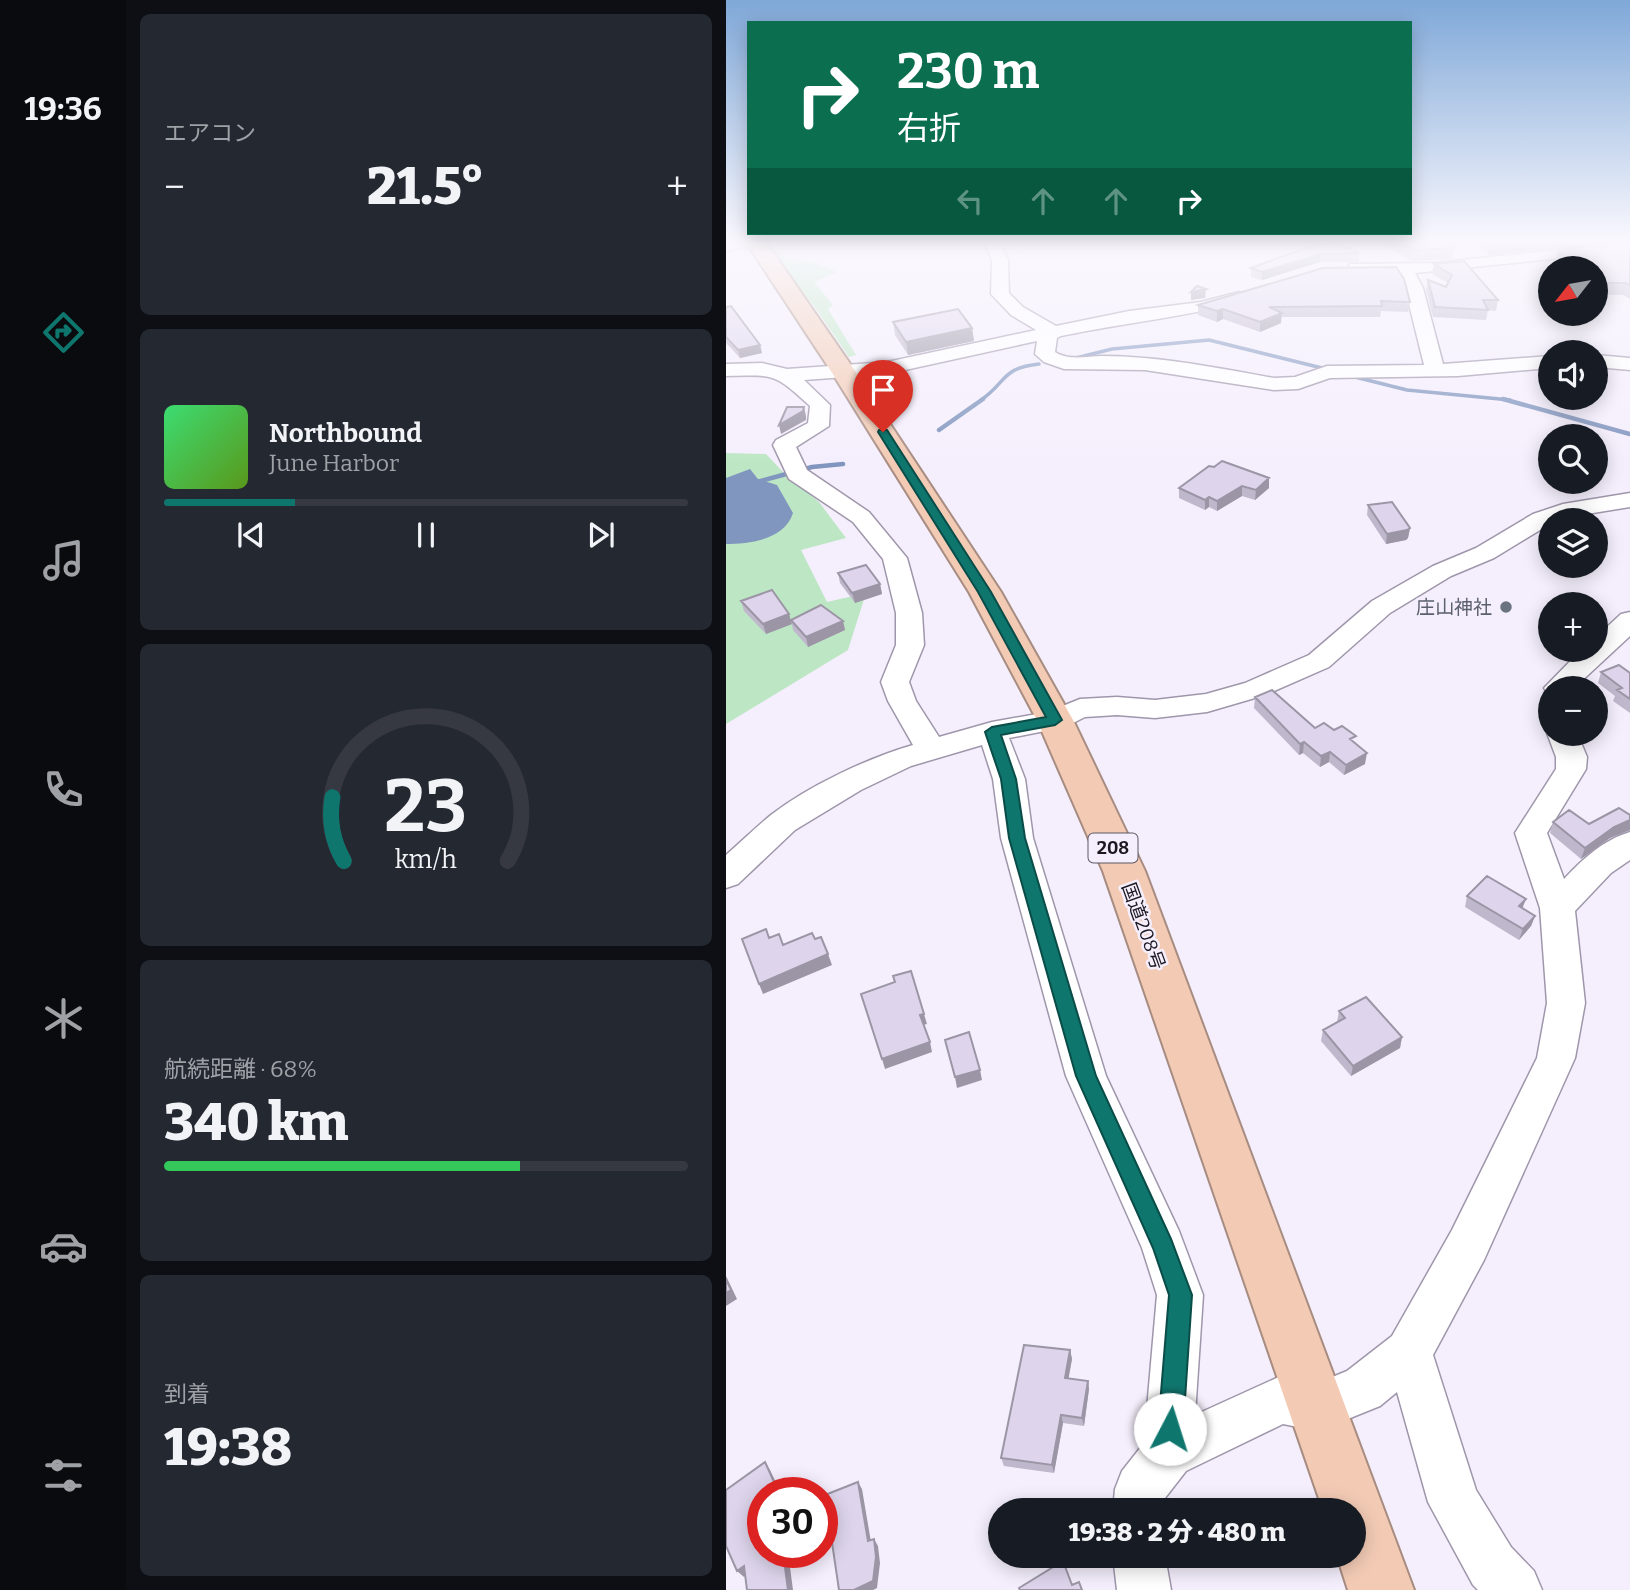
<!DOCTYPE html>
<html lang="ja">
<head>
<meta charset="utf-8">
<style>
  :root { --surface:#171b24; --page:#242831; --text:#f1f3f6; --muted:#9ea1a6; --line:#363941; --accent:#0f766e }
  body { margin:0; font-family:Bitter,"Noto Sans JP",serif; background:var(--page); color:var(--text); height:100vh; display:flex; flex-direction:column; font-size:26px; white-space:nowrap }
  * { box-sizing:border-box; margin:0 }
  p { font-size:23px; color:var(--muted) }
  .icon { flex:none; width:38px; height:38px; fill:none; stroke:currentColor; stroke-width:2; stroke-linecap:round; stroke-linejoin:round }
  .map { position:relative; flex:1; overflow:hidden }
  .drawer { display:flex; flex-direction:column; gap:14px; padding:14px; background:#0d0f14; width:600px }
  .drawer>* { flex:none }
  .hud { position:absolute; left:21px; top:21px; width:665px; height:214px; border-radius:0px; box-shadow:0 4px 18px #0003; background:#0b6e4f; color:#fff; overflow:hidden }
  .needle { width:46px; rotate:239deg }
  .fabs { position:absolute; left:812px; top:256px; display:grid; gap:14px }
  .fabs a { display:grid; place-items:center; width:70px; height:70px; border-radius:50%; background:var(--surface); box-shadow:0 4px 18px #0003; font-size:35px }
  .speed { position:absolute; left:21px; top:1477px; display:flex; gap:14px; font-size:35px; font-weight:700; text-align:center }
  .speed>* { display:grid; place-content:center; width:91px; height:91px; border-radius:50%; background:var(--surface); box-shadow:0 4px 18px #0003; line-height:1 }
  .speed .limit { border:10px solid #d22; background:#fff; color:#111 }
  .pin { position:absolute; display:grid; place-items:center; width:60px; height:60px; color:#fff; margin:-72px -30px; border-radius:50% 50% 50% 0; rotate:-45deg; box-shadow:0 0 7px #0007 }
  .pin .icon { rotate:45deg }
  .me { position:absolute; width:77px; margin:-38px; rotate:5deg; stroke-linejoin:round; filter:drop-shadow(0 0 5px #0008) }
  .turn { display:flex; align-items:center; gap:24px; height:147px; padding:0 35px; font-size:32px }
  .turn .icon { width:91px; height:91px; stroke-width:2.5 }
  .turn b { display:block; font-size:49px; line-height:60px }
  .lanes { display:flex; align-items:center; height:66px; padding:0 35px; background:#0003; justify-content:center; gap:35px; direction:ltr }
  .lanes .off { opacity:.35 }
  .big { font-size:52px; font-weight:800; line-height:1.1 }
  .drawer .card { flex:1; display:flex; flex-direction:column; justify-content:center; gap:10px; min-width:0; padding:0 24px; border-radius:10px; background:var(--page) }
  .drawer .dial { align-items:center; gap:0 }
  .dial svg { height:182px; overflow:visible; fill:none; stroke:var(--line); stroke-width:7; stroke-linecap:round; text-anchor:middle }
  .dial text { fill:var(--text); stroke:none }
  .song { display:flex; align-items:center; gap:21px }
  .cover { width:84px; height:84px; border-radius:10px; background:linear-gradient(135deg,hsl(140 70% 55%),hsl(90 70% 35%)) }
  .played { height:7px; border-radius:4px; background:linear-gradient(90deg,var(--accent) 25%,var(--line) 25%) }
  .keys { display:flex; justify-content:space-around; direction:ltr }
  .heat { display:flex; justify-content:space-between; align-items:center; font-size:38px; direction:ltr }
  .charge { height:10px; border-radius:5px; background:linear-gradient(90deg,#34c759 68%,var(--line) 0) }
  .trip { position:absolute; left:262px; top:1498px; width:378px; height:70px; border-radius:35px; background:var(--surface); box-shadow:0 4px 18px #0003; font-weight:800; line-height:70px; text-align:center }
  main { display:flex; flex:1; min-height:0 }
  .tab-bar { display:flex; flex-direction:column; width:126px; justify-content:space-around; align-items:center; background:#090b0e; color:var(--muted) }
  .tab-bar .icon { width:49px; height:49px }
  .tab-bar .selected { color:var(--accent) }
  .tab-bar b { font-size:32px; color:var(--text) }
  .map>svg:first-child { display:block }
  .green { fill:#bde7c4 }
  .water { fill:#8196bf }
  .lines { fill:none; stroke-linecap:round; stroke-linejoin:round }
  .stream-far1 { stroke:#8196bf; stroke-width:3.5 }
  .stream { stroke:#8196bf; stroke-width:4.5 }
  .minor-casing { stroke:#9f96ab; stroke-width:3 }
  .highway-casing { stroke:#a78c81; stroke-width:4 }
  .minor { fill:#fff; fill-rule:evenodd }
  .highway { fill:#f3cbb5; fill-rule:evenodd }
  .wall { fill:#bfb7cb }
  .shaded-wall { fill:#9b95a5 }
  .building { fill:#ded5ec; stroke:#9b95a5; stroke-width:2 }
  .route { fill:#0f766e; stroke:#0a4d48; stroke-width:2 }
  .worship-dot { fill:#6b7280; stroke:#f5effd; stroke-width:2.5 }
  .labels { text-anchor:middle; stroke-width:5; stroke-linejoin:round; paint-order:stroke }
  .shield { fill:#f5effd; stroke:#5c5862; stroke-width:2 }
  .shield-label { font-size:18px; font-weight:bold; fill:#1b1820 }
  .worship-label { font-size:19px; fill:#5b616d; stroke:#f5effd; text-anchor:end }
  .street-label { font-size:19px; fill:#1b1820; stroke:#f5effd }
</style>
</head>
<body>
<main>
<nav class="tab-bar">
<b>19:36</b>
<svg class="icon selected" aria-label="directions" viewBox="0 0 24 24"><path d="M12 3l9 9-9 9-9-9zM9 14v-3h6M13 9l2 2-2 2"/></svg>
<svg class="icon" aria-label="music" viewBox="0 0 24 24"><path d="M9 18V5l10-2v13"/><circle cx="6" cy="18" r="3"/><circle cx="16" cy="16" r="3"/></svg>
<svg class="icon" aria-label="phone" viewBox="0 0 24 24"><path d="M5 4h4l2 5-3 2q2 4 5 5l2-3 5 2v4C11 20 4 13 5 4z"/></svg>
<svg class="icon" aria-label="climate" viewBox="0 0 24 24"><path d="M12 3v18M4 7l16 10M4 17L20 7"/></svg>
<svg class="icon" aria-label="car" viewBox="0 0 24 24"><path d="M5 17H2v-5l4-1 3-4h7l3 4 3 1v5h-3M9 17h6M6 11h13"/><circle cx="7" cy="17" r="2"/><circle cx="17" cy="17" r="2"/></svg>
<svg class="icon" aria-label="filters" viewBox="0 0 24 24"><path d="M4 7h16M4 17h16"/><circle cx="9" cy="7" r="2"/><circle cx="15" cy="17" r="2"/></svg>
</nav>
<section class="drawer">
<div class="card"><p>エアコン</p>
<div class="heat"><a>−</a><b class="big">21.5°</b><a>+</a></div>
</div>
<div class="card">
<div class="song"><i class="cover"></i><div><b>Northbound</b><p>June Harbor</p></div></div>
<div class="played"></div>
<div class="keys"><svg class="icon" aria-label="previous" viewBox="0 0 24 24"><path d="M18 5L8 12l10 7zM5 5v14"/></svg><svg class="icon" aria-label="pause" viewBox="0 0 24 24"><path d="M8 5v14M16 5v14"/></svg><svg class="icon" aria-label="next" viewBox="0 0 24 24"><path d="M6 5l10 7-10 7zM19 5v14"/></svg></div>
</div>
<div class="card dial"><svg viewBox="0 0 100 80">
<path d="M14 69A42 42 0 1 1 86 69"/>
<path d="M14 69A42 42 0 0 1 9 41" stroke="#0f766e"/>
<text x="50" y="56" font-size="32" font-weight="700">23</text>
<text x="50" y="72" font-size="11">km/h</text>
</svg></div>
<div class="card"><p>航続距離 · 68%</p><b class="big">340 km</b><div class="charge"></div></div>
<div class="card"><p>到着</p><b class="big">19:38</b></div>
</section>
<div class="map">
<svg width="904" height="1590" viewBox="0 0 904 1590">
  <rect width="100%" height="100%" fill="#f5effd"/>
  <!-- green -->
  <path class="green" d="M35 242H45L59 258 87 262 111 272 88 282 107 305 102 309 130 355 123 357 88 306Z
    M0 453 40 454 58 473 93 502 120 538 75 550 101 602 140 593 122 650 0 724Z"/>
  <!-- water -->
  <path class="water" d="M24 469 32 479 51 485 67 513C59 539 25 544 0 544V478Z"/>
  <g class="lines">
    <!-- stream-far1 -->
    <path class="stream-far1" d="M346 359 386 349 483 340 600 369
      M625 376 681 390 784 400
      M255 400C281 382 275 368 313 364"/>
    <!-- stream -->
    <path class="stream" d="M777 399 904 434
      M213 430 257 399
      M27 483 86 467 117 464"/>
    <defs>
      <path id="minor" d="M0 242H29L27 245 0 251Z
        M258 242H274L282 260 283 293 297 307 330 326 403 311 475 302 513 292 522 297 519 301C459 317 397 323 335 336L331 338 329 352C343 361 361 356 376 356 434 356 491 368 548 378L569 377 601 366 698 365 679 288 672 273H630L624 272 622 268 624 264 709 263 904 242V251L689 273 697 288 717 364 824 356V368L732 376 604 378 572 389 548 390 419 370 338 369 318 362 309 354 311 341 161 374 78 380 104 405 103 426 70 447 81 470 143 512 181 558 196 613 198 645 183 682 190 701 213 737 266 722 322 712 354 699 391 697 429 700 480 694 519 683 583 655 646 601 707 566 750 548 807 514 837 504 904 493V507L824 520V524L768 558 725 576 664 613 603 667 539 695 481 712 429 718 391 715 359 717 339 727 283 738 299 779 307 838 380 1076 453 1231 477 1295 469 1415 555 1376 592 1383 621 1371 666 1336 726 1230 811 1058 821 1003 814 908 789 833 830 769V757L821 733 824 728V733H851L861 757 860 769 821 833 838 879C857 859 877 840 904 832V860L885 873 849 911 859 1003 849 1058 758 1260 707 1355 750 1490 785 1547 808 1571 816 1590H752L747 1585 702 1502 671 1392 654 1406 592 1431 557 1424 460 1471 439 1498V1510H387L389 1489 396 1471 418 1443 431 1295 416 1248 340 1076 275 838 267 779 256 745 185 766 135 790 69 830 12 884 0 888V855C15 842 29 828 45 815 82 786 142 758 187 745L162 701 155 682 170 645V613L157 559 127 522 63 479 47 445 50 440 82 423 84 406C48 373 49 375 0 376V364L36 363 61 369 161 362 310 330 285 315 265 294 266 260Z
        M870 355 904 358V370L870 367Z
        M904 612V636L848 688H824V695L822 694 818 688 856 649H870V637L895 614Z
        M387 1556H439L445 1590H391Z"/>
      <path id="highway" d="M20 242H40L129 371 275 592 347 720 419 871 688 1590H622L611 1556H628V1510H597L377 871 311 720 243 592 105 371Z"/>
    </defs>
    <!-- minor casing -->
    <use href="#minor" class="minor-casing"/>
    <!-- highway casing -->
    <use href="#highway" class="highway-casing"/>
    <!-- minor -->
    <use href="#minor" class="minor"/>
    <!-- highway -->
    <use href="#highway" class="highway"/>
  </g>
  <!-- wall -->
  <path class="wall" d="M656 242H722L728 248 726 259 685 261 656 243Z
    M748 242H890L762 255Z
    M904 242V299L897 295H870V268H834L830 261 832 249Z
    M585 246 633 253V262H594L536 280 525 277V268Z
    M708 264 772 300 770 311 762 310 760 320 707 317 700 290 702 280 720 287 722 283 706 274Z
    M597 268 684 302 682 312 655 311 654 317H555V323L534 332 497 319 491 322 472 315V305Z
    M0 307 34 345 36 353 14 358 0 343V344Z
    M167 322 246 328 248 341 182 355 169 335Z
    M483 466 543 488 529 500 516 496 491 511 483 507 479 510 453 498V488Z
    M642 505 684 528 682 538 680 540 660 544 641 515Z
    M112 573 154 584 156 594 129 603 114 583Z
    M15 601 66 624 40 634 18 611Z
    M65 620 117 621 119 630 82 647 67 630Z
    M875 672 904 673V713L887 701 889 696 872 683Z
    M529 697 589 728 608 730 629 743 639 764 618 775 603 762 594 767 577 753 573 755 528 708Z
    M904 815V830L884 838 855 859 824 833 827 822 863 824Z
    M741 896 797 909 809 916 805 926 793 940 739 907Z
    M613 1011 676 1037 674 1048 625 1076 595 1041 597 1030 611 1022Z
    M344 1350 346 1359 342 1379 362 1381 363 1389 358 1426 337 1423 328 1473 278 1466 275 1458Z"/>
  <!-- shaded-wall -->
  <path class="shaded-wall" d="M776 242H890L762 255 764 243Z
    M595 254 594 262 536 280V272Z
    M480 289 479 298 465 300V292Z
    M497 309V319L491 322V311Z
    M556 313 555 323 534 332V322Z
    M246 328 248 341 182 355 180 342Z
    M34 345 36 353 14 358 12 350Z
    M78 407 80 416V420L55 434 53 425Z
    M543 478V488L529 500 530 490Z
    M516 486V496L491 511V501Z
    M483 497V507L479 510V500Z
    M684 528 682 538 680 540 660 544 661 534Z
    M154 584 156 594 129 603 126 593Z
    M63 614 66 624 40 634 37 624Z
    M117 621 119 630 82 647 80 637Z
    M578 742 577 753 573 755 574 744Z
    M604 752 603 762 594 767 595 756Z
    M641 753 639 764 618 775 620 765Z
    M904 820V830L884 838 855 859 859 848 888 827Z
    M800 899 796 909 793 906Z
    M809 916 805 926 793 940 797 929Z
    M102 954 106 965 37 994 33 984Z
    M198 1014 201 1024 197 1025 194 1015Z
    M676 1037 674 1048 625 1076 627 1066Z
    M204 1042 206 1052 159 1069 156 1059Z
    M254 1070 256 1080 231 1088 229 1077Z
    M0 1276 11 1299 0 1306Z
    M344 1350 346 1359 341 1387 339 1378Z
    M362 1381 363 1389 358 1426 356 1418Z
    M335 1415 337 1423 328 1473 326 1465Z
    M39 1462 44 1470 55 1493H53Z
    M132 1482 136 1489 146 1548 142 1541Z
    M148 1539 152 1546 154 1563 151 1588 147 1590H128Z
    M57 1552H62L67 1590H62Z
    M18 1566 24 1572 18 1577 11 1571Z"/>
  <!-- building -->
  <path class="building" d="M672 242H722L728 248 687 250Z
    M904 242V285L900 283H870V268H846L832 249Z
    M607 243 633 253 595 254 536 272 525 268 585 246Z
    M738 261 772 300H757L762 310 709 307 702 280 720 287 726 275 708 264Z
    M670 267 678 279 684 302 655 301 656 306 543 307 556 313 534 322 497 309 491 311 472 305 597 268Z
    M471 286 480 289 465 292Z
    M5 306 34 345 12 350 0 337V307Z
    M232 309 246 328 180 342 167 322Z
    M61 407H78L77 411 53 425Z
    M496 461 543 478 530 490 516 486 491 501 483 497 479 500 453 488 483 466 488 467Z
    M666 502 684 528 681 530 661 534 642 505Z
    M140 565 154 584 126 593 112 573Z
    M46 590 63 614 37 624 15 601Z
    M95 605 117 621 80 637 65 620Z
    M893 665 904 673V699L891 690 896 688 875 672Z
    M546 690 589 728 598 723 608 730 616 726 630 736 624 739 641 753 620 765 604 752 595 756 578 742 574 744 529 697Z
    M893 808 904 815V820L888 827 859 848 827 822 843 810 863 824Z
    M761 876 800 899 793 906 809 916 797 929 741 896Z
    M40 929 43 938 53 934 57 945 86 933 89 939 95 937 102 954 33 984 16 939Z
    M185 971 198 1014 194 1015 204 1042 156 1059 135 994 169 982 167 976Z
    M640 997 676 1037 627 1066 597 1030 619 1018 613 1011Z
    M243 1032 254 1070 229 1077 219 1040Z
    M0 1279 5 1290 0 1293Z
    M298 1345 344 1350 339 1378 362 1381 356 1418 335 1415 326 1465 275 1458Z
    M39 1462 53 1493H37V1552H57L62 1590H21L18 1566 11 1571 0 1546V1490Z
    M132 1482 142 1541 148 1539 150 1557 147 1581 128 1590H113L99 1495Z
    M337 1561 346 1585 353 1582 356 1590H294L293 1588Z"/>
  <!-- sky -->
  <linearGradient id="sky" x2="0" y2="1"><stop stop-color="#7fa8d8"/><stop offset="0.52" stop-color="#faf8fe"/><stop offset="1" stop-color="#faf8fe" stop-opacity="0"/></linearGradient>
  <rect width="904" height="464" fill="url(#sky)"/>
  <!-- route -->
  <path class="route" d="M153 430H161L265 592 336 720 329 725 275 735 290 779 299 838 370 1076 445 1239 466 1295 457 1429 453 1437 444 1441 436 1437 432 1429 443 1295 427 1248 350 1076 283 838 275 779 259 732 266 727 320 717 252 592 152 432Z"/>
  <!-- markers -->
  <circle class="worship-dot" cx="780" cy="607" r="7"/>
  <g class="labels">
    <!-- shield labels -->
    <rect class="shield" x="362.5" y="833.5" width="49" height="29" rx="5"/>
    <g class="shield-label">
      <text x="387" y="854">208</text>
    </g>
    <!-- worship labels -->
    <g class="worship-label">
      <text x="766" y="614">庄山神社</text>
    </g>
    <!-- street labels -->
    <g class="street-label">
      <text transform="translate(418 926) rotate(70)" y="7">国道208号</text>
    </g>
  </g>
</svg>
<div class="fabs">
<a><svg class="needle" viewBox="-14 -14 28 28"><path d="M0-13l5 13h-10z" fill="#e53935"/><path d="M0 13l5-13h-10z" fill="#9ea1a6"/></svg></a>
<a><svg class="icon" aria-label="sound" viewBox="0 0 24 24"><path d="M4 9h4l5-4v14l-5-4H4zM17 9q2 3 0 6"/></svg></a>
<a><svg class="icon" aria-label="search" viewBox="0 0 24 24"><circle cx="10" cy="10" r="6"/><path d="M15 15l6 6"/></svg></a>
<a><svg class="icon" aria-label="layers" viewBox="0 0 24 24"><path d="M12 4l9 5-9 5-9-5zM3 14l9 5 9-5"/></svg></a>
<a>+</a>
<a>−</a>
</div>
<div class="speed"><div class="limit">30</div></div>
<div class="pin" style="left:157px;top:432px;background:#d93025"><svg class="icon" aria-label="arrive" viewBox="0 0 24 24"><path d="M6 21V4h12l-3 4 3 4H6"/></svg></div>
<svg class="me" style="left:444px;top:1429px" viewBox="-20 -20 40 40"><circle r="19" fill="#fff"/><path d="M0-13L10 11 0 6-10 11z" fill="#0f766e"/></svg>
<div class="trip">19:38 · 2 分 · 480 m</div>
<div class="hud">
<div class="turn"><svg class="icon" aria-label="right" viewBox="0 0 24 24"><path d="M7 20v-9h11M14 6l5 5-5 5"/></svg><div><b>230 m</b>右折</div></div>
<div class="lanes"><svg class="icon off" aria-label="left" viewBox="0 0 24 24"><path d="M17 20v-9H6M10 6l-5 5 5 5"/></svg><svg class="icon off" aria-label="ahead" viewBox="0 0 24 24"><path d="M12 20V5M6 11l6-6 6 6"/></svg><svg class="icon off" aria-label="ahead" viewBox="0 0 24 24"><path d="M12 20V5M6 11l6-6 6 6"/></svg><svg class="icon" aria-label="right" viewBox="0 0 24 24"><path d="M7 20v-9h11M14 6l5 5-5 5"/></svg></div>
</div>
</div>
</main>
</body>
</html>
